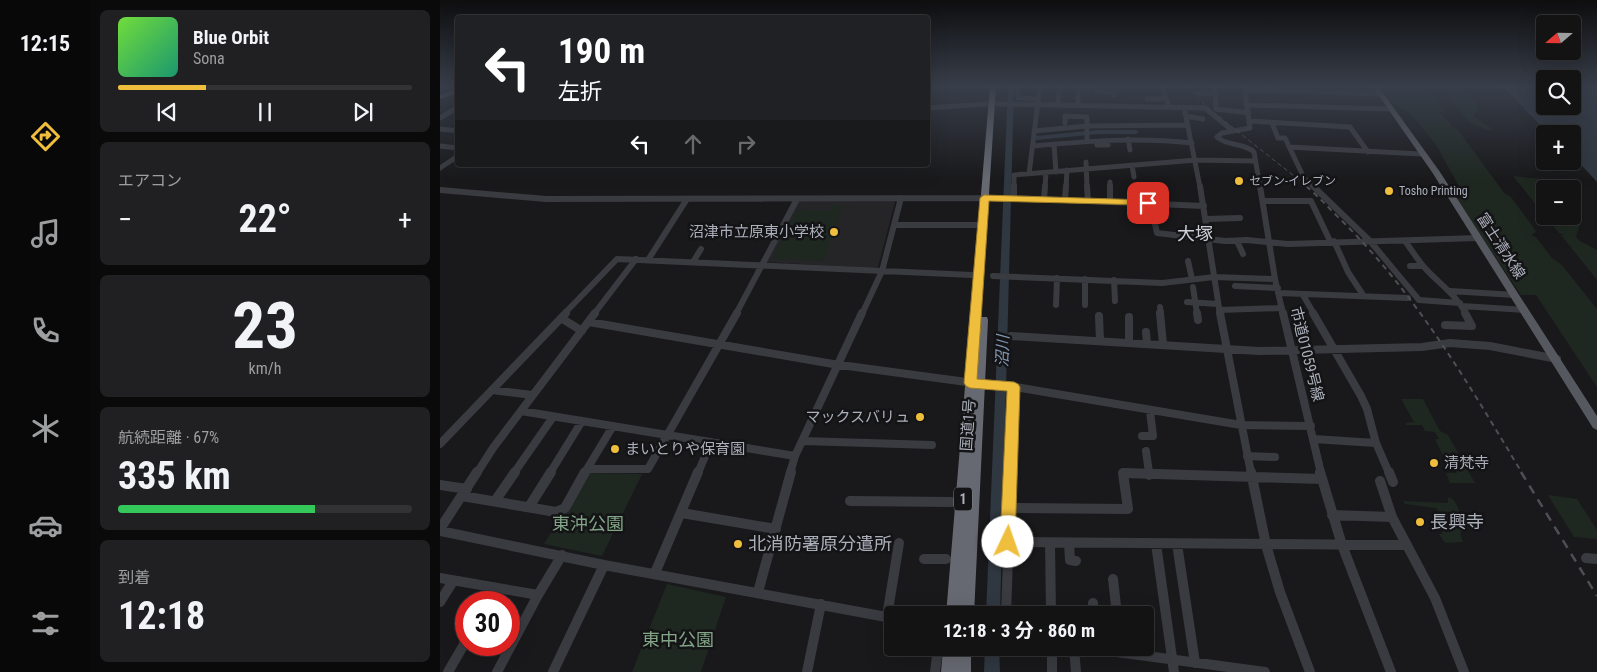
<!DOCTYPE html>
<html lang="ja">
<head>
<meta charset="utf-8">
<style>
  :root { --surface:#131314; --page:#202022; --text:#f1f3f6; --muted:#9d9ea0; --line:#323234; --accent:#f0be3d }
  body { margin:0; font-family:"Roboto Condensed","Noto Sans JP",sans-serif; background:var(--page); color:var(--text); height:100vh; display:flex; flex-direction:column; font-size:19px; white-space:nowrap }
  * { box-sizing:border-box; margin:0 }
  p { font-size:16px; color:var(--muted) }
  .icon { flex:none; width:28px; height:28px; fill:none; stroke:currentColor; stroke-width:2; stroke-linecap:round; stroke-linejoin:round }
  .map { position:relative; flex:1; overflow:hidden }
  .sheet { display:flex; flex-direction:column; gap:10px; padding:10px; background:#0a0a0b; width:350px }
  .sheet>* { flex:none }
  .top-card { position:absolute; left:15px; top:15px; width:475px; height:152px; border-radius:5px; box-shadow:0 5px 20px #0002,0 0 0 1px var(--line); background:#202124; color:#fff; overflow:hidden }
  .needle { width:32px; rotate:250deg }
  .buttons { position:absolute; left:1096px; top:15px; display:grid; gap:10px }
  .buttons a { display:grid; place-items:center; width:45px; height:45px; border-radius:5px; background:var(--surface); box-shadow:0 5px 20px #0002,0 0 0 1px var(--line); font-size:25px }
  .speed { position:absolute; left:15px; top:591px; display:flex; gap:10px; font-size:25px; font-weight:700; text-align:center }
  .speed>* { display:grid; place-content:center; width:65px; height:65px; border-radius:50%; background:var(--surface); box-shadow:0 5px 20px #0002,0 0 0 1px var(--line); line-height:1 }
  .speed .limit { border:8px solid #d22; background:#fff; color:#111 }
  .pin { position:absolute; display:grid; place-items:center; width:42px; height:42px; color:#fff; margin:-21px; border-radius:10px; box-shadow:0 2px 8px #0006 }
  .me { position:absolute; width:55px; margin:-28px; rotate:3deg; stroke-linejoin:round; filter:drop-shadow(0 0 4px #0008) }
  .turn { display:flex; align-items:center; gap:18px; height:105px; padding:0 20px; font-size:22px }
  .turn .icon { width:65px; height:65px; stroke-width:2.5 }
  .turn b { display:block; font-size:35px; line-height:42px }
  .lanes { display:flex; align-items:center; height:48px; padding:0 20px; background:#0003; justify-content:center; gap:25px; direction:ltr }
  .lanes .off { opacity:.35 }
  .big { font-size:38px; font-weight:700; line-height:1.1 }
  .sheet .widget { flex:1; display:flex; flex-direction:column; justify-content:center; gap:8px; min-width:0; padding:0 18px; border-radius:8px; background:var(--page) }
  .sheet .dial { align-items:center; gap:0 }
  .dial b { font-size:65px; line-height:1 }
  .song { display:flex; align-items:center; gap:15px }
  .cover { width:60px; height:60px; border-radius:8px; background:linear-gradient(135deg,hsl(100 70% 55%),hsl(160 70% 35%)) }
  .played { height:5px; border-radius:2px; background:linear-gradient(90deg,var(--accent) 30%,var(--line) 30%) }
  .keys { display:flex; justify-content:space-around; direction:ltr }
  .heat { display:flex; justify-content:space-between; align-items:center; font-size:28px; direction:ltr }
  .charge { height:8px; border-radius:4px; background:linear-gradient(90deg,#34c759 67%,var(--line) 0) }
  .trip { position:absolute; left:444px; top:606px; width:270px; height:50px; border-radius:5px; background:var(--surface); box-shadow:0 5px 20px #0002,0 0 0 1px var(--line); font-weight:700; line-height:50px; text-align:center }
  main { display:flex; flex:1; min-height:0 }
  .tab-bar { display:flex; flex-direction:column; width:90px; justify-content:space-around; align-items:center; background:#080808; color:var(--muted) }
  .tab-bar .icon { width:35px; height:35px }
  .tab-bar .on { color:var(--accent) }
  .tab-bar b { font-size:22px; color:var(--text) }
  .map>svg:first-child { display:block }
  .built { fill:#252528 }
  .green { fill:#1f2721 }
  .water { fill:#2f3740 }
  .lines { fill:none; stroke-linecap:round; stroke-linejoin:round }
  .river { fill:#2f3740; fill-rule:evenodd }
  .minor-far3 { stroke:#3a3b40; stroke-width:5 }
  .minor-far2 { stroke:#3a3b40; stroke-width:6 }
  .minor-far1 { stroke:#3a3b40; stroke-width:8 }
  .minor { stroke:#3a3b40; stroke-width:10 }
  .major { fill:#56585f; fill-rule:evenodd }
  .highway { fill:#666971; fill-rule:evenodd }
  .rail-far2 { stroke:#4d4f55; stroke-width:1; stroke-dasharray:4.5 3; stroke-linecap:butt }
  .rail-far1 { stroke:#4d4f55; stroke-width:2; stroke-dasharray:5.5 4.5; stroke-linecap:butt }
  .rail { stroke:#4d4f55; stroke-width:2.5; stroke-dasharray:9 7; stroke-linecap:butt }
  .route { fill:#f0be3d; stroke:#9c7c28 }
  .poi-dot { fill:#f0be3d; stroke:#141416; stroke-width:2 }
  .labels { text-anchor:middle; stroke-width:5; stroke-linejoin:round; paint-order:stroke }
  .far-poi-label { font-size:12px; fill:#acb0bb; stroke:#141416; text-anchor:start }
  .shield { fill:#141416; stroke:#7e818a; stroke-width:1 }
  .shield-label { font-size:14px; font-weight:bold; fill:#acb0bb }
  .poi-label { font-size:15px; fill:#acb0bb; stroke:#141416; text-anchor:end }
  .street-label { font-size:15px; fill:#acb0bb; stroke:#141416 }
  .water-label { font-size:16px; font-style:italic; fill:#849bb5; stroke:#141416 }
  .quarter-label { font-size:18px; fill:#cdcfd7; stroke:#141416 }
  .near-poi-label { font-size:18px; fill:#acb0bb; stroke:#141416; text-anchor:start }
  .near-park-label { font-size:18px; fill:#83a587; stroke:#141416 }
</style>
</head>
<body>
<main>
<nav class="tab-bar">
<b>12:15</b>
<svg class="icon on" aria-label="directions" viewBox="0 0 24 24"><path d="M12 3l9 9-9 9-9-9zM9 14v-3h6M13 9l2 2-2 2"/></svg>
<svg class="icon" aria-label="music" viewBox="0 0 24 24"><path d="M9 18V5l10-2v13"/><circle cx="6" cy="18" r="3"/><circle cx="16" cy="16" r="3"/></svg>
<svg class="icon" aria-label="phone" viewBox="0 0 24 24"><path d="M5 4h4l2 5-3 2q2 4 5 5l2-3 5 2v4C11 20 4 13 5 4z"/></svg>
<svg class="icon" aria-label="climate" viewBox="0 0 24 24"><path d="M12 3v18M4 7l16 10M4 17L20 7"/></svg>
<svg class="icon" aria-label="car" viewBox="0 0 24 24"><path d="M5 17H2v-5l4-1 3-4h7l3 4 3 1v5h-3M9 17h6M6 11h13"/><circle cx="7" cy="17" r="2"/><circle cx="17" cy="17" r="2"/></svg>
<svg class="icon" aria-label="filters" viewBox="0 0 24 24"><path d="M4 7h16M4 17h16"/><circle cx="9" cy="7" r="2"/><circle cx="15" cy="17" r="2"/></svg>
</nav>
<section class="sheet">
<div class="widget">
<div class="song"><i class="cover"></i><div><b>Blue Orbit</b><p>Sona</p></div></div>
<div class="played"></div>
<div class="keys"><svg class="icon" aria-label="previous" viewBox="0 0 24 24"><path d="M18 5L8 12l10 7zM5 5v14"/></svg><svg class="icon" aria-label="pause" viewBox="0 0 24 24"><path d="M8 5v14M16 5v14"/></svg><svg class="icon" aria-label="next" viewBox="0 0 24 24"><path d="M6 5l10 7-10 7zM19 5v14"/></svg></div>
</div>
<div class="widget"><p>エアコン</p>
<div class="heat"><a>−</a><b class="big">22°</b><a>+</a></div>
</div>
<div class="widget dial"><b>23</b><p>km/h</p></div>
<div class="widget"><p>航続距離 · 67%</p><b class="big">335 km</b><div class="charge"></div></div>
<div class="widget"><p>到着</p><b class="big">12:18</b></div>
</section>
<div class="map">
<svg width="1157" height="672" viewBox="0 0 1157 672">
  <rect width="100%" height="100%" fill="#19191b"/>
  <!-- built -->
  <path class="built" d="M451 200 455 202 438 267 435 268 325 262 358 201Z"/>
  <!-- green -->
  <path class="green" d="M940 86H984L1005 111 996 112C1006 115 1009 126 1018 130L1065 194 1070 196 1094 228 1096 232 1091 235 1096 237 1112 258 1122 265 1157 309V387L1096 295H1081L1016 199 1025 197 996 145 971 114 949 100Z
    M1000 86H1020L1038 104 1037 112 1033 114C1038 122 1048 123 1054 132L1030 123 1021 113H1024L1021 112Z
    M1073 176 1102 179 1106 189 1105 216Z
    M393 205H403L384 261 332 259 357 210 390 211Z
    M1105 216H1131L1140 224 1136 237 1140 241 1157 250V280L1121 235H1125L1119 233Z
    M961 399H983L1000 431 1008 435 1035 483H1010L1006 473H1017L1009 458H1004L995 439H999L995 432 985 431 982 425H966V423L974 422Z
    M148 473 202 474 162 556 104 544Z
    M1108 495 1137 499 1157 530V539L1134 537Z
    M1008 497 1014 500 1028 528 1020 533 1023 542 1005 543 999 534H1002L1003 528 1011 526 996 508 965 504 963 501 1008 503Z
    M227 584 286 597 261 672H192Z"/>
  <!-- water -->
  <path class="water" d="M1062 86H1105V106H1132L1133 86H1157V182L1133 156 1132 134H1109Z"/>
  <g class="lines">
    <!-- river -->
    <path class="river" d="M568 86H574L560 615H546Z
      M658 130H696L699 132 696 134H658L596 140 593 138 596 136Z
      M545 648H559L560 672H544Z"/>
    <!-- minor-far3 -->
    <path class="minor-far3" d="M578 86V98L598 99
      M638 86V105
      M722 86 729 107
      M775 86 776 109 809 113
      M804 86 810 128 782 133 777 137C788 147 803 142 814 152L820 187
      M638 87 649 88
      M805 90 941 94
      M657 91 674 93V95
      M757 93 776 94
      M707 99H726
      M557 104 765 108 793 131
      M618 105 619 86
      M808 105 951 109
      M744 107 760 187
      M488 108 546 104
      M746 116 763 119
      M0 118 18 107
      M810 121 910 127 928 152
      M625 123V116L647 117V140
      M832 123 838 138H845L864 178 874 187
      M0 129 18 131
      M594 131 647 126 748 125
      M688 139 690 150
      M614 144 616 172
      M657 145H668
      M0 146 18 148
      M593 146C647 141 698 137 752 143
      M849 147 981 154
      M646 162 647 187
      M692 165 694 177
      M0 168 18 156
      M589 174 600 86
      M670 182V187
      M574 187V175L756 160 815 161
      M605 187 606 173
      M626 187 627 170"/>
    <!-- minor-far2 -->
    <path class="minor-far2" d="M574 186V198
      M647 186 648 201
      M670 186V201
      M760 186 780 314
      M820 186 835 279 843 314
      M873 186 930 241 979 300 1020 303
      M0 190 106 199 574 198 764 206
      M694 191 695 202
      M604 199 605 186
      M625 199 626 186
      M823 201H871L890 241
      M708 203 711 206 717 233 785 241 807 240 848 244 1038 238
      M766 219 800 218
      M454 225H536
      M797 241 803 254
      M894 241 908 272 923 295
      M965 241C971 249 977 259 984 267 998 283 1016 294 1026 314
      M208 260 247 199
      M748 261 752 279
      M253 262 261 249
      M970 266H983
      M553 276 722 283 774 277 835 279
      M645 279V305
      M674 280 675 301
      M795 286 838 288
      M753 287 757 314
      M1010 291 1075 295
      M839 293 968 298
      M863 295 874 314
      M747 302 778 304
      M616 305 617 278
      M1022 306 1085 310
      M720 307 721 314
      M779 310 842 308
      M124 314 177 259 532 275
      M154 314 196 259
      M296 314 357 199
      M422 314 442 271 461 198"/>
    <!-- minor-far1 -->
    <path class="minor-far1" d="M720 313 723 344
      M757 313 758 320
      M780 313 811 473
      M843 313 881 473
      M873 313 921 396 927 409 936 443 949 473
      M659 316 660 341
      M689 317V342
      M121 318 142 331
      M149 322 393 364 534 383 569 386 801 425 871 426
      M1005 325 1032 326 1025 313
      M706 332 707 343
      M571 336 819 351 982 347 1010 343 1050 346 1117 359
      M52 390 92 395
      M81 411 355 456
      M702 436H713L710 411
      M873 439 936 443
      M363 441 492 445
      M0 444 126 313
      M706 451 709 473
      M807 456 835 457
      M147 469 173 426
      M37 473 53 448 155 313
      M74 473 113 417
      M110 473 142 421
      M145 473 147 469H208L297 313
      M258 473 271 442
      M350 473 355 456 422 313
      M571 473 574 387"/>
    <!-- minor -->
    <path class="minor" d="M709 472V475
      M811 472 826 545 840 592 870 672
      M880 472 902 545 951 672
      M949 472 953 482
      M940 481 952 517
      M0 485 27 489
      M22 496 116 512 125 508 145 472
      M55 501 75 472
      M410 501 511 502
      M89 507 111 472
      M569 508 688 509 683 473 882 479
      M242 513 336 529
      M892 515 952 517 995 598 1024 672
      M0 529 37 472
      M0 531 164 565 452 618
      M568 542 967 545
      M610 543 611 615
      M629 543 630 560 636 561
      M716 544 734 672
      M737 544 755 663
      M1146 558 1157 559
      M484 559H506
      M215 573 258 472
      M0 578 98 595 57 672
      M673 579 677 615
      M318 592 351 472
      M98 595 122 555
      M0 602 13 581
      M49 602 58 588
      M653 603 654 615
      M566 615 571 472
      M447 616 459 543
      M612 648V672
      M634 648 636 672
      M647 648 825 672
      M8 672 26 641
      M113 672 164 565
      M367 672 381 604
      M495 672 498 648"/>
    <!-- major -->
    <path class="major" d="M932 86H938L1000 172 1157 416V430L1153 428 992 172Z
      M18 89V93L0 99V95Z"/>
    <!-- highway -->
    <path class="highway" d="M550 86H556L541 317H547L548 320 534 615H506Z
      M503 648H531V672H501Z"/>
    <!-- rail-far2 -->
    <path class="rail-far2" d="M746 86 768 108 868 187"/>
    <!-- rail-far1 -->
    <path class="rail-far1" d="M866 186C878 196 888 207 899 218 975 292 1028 383 1082 473"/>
    <!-- rail -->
    <path class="rail" d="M1081 472 1157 596"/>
  </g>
  <!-- sky -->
  <linearGradient id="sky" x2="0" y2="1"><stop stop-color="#0e0e0f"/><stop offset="0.48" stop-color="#383e4a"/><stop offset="1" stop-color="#383e4a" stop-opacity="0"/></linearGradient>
  <rect width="1157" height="180" fill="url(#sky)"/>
  <!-- route -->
  <path class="route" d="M544 195 708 200 713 203 708 205 549 201 537 379 574 382 578 384 580 387 575 542 573 547 568 549 563 547 560 542 567 391 530 388 526 386 524 383 540 198Z"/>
  <!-- markers -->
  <g class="poi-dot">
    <circle cx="799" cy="181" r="5"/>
    <circle cx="949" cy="191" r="5"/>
    <circle cx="394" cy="232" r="5"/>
    <circle cx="480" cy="417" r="5"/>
    <circle cx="175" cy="449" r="5"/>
    <circle cx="994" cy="463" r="5"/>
    <circle cx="980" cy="522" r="5"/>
    <circle cx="298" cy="544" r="5"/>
  </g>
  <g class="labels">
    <!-- far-poi labels -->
    <g class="far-poi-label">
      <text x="809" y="185">セブン-イレブン</text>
      <text x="959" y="195">Tosho Printing</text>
    </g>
    <!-- shield labels -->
    <rect class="shield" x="514" y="487.5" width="18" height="23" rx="4"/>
    <g class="shield-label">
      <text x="523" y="504">1</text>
    </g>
    <!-- poi labels -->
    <g class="poi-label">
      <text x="384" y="237">沼津市立原東小学校</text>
      <text x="470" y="422">マックスバリュ</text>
      <text x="185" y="454" text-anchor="start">まいとりや保育園</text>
      <text x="1004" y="468" text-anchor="start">清梵寺</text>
    </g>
    <!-- street labels -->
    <g class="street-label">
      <text transform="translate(1061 246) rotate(57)" y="5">富士清水線</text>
      <text transform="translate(867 354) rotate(76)" y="5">市道01059号線</text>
      <text transform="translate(528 425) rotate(-86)" y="5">国道1号</text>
    </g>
    <!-- water labels -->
    <g class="water-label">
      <text transform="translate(562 351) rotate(-88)" y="6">沼川</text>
    </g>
    <!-- quarter labels -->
    <g class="quarter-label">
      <text x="755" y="240">大塚</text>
    </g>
    <!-- near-poi labels -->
    <g class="near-poi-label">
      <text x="990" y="528">長興寺</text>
      <text x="308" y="550">北消防署原分遣所</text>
    </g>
    <!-- near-park labels -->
    <g class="near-park-label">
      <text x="148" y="530">東沖公園</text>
      <text x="238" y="646">東中公園</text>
    </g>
  </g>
</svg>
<div class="buttons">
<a><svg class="needle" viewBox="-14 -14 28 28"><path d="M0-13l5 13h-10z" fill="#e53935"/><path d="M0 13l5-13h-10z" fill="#9d9ea0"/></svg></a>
<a><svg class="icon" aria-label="search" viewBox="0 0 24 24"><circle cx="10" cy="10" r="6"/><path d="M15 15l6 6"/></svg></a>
<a>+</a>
<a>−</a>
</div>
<div class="speed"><div class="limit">30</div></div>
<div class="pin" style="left:708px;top:203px;background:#d93025"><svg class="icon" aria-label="arrive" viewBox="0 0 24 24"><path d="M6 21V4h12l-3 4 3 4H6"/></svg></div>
<svg class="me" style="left:568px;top:542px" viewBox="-20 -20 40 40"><circle r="19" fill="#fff"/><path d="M0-13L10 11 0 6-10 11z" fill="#f0be3d"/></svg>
<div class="trip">12:18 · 3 分 · 860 m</div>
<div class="top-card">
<div class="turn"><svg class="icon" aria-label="left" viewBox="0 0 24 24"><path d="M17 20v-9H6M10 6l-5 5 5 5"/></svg><div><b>190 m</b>左折</div></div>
<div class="lanes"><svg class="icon" aria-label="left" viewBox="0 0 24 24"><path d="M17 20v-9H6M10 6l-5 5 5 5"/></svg><svg class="icon off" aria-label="ahead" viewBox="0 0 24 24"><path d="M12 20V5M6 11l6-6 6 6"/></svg><svg class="icon off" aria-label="right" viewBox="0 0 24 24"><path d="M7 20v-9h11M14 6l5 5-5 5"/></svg></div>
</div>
</div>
</main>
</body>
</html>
